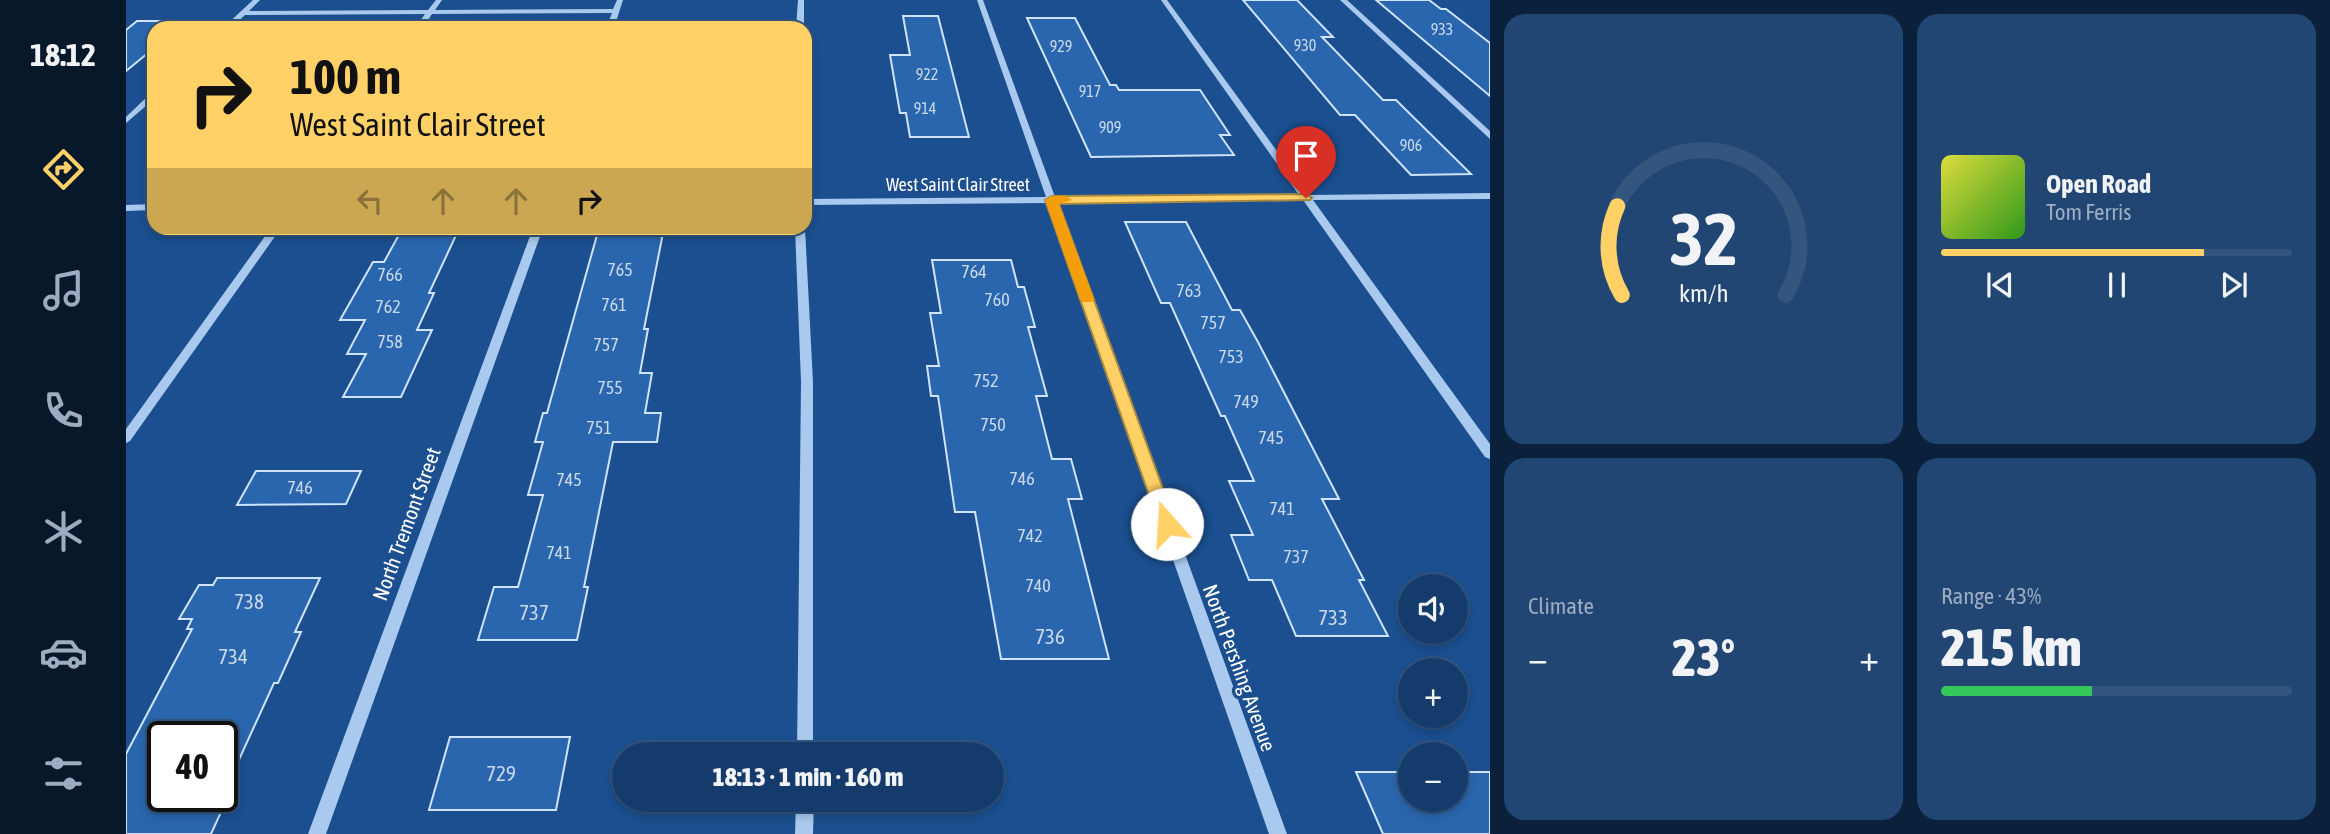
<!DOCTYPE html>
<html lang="en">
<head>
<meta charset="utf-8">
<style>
  :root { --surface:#143b6b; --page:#214673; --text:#f1f3f6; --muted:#9dadc1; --line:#33557e; --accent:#ffd166 }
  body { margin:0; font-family:"Asap Condensed",sans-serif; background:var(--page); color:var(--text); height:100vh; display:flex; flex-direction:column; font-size:26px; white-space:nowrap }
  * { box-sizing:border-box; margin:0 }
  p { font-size:23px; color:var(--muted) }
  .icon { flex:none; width:38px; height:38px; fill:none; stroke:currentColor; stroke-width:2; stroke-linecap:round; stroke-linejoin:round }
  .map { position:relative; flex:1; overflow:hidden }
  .drawer { display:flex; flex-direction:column; gap:14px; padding:14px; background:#0b203b; width:840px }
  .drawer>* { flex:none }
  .guide { position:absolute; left:21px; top:21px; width:665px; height:214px; border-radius:21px; box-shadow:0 4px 10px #0003,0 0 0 2px var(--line); background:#ffd166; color:#111; overflow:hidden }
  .tools { position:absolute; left:1272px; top:574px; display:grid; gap:14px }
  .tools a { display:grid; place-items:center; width:70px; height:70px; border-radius:50%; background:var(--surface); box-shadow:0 4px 10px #0003,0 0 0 2px var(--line); font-size:35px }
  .speed { position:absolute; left:21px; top:721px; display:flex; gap:14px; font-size:35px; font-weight:700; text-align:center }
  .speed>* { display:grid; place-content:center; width:91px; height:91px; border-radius:50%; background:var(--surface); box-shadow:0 4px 10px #0003,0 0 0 2px var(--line); line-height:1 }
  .speed .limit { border:4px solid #111; border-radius:10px; background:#fff; color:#111 }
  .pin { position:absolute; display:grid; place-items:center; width:60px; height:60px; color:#fff; margin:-72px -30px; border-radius:50% 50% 50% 0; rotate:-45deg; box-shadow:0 0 7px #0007 }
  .pin .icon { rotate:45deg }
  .me { position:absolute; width:77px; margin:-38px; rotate:341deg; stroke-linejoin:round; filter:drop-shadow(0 0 5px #0008) }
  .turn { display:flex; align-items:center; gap:24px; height:147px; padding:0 28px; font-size:32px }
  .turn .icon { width:91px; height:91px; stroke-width:2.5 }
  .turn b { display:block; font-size:49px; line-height:60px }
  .lanes { display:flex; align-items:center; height:66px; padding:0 28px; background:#0003; justify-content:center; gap:35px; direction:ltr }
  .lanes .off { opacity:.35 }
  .big { font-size:52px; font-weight:800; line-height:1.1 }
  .drawer .tile { flex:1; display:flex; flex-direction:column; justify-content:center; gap:10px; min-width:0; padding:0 24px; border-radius:21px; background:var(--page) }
  .drawer .dial { align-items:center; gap:0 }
  .dial svg { height:182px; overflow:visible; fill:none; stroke:var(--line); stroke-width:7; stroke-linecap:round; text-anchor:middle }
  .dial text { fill:var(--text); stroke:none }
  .song { display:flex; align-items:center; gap:21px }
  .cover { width:84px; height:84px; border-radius:10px; background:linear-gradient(135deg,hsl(60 70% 55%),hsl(110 70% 35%)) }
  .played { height:7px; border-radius:4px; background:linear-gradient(90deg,var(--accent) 75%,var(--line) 75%) }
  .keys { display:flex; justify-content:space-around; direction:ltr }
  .heat { display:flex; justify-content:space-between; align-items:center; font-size:38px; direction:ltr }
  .charge { height:10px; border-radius:5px; background:linear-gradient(90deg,#34c759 43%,var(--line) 0) }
  .drawer .tiles { flex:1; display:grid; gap:14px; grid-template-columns:repeat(2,1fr) }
  .trip { position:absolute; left:486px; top:742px; width:392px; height:70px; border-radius:35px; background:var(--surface); box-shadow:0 4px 10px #0003,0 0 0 2px var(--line); font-weight:800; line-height:70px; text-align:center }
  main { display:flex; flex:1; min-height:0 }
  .tab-bar { display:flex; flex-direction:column; width:126px; justify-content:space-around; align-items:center; background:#08182b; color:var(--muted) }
  .tab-bar .icon { width:49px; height:49px }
  .tab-bar .active { color:var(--accent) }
  .tab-bar b { font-size:32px; color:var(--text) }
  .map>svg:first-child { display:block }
  .building { fill:#2a66ad; stroke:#cfe3fa; stroke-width:2 }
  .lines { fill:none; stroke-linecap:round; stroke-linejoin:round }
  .minor { fill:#a9c9ee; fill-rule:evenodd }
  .route { fill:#ffd166; stroke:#a68842; stroke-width:2 }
  .slow { fill:#f59e0b }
  .labels { text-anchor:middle; stroke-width:7; stroke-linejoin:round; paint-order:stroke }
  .far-number-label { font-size:16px; fill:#cad9ea }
  .far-street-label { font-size:18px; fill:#fff; stroke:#1b4f8f }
  .number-label { font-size:18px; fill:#cad9ea }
  .street-label { font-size:21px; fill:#fff; stroke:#1b4f8f }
  .near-number-label { font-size:21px; fill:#cad9ea }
</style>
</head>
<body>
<main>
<nav class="tab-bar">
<b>18:12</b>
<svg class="icon active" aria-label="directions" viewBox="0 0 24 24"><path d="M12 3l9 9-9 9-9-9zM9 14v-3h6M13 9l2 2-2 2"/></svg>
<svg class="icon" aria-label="music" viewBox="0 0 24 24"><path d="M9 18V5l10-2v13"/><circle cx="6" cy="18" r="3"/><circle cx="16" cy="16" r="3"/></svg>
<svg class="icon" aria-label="phone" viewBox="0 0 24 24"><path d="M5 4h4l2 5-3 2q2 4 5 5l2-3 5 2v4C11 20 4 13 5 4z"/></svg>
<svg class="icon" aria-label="climate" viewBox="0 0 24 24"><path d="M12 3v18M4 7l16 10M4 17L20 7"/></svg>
<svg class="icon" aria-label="car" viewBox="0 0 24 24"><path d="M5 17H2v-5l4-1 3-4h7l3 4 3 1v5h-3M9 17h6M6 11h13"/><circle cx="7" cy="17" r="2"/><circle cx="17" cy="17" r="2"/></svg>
<svg class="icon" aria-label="filters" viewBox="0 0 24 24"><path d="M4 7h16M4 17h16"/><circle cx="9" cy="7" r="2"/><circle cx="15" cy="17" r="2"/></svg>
</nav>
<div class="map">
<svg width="1364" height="834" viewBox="0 0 1364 834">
  <rect width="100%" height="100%" fill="#1b4f8f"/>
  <!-- building -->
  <path class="building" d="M1117 0H1171L1207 37H1196L1257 100H1270L1345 174 1285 175 1229 115H1214Z
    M1250 0H1303L1315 9H1320L1364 43V96Z
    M777 16H812L843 137H784L780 113H774L764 55H784Z
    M901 18H949L984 85H990L993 90H1074L1104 135H1094L1108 155 965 157Z
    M11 21H60L52 28H28V48L0 71V30Z
    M999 222H1060L1106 310H1114L1132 342 1213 499H1196L1238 580H1233L1262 636H1170L1146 580H1123L1105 535H1127L1103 481H1128L1099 416H1095L1044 303H1035Z
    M473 228H538L518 329H522L514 373H526L519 413H535L531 442H487L458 587H462L451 640H352L368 587H392L417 495H402L417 442H409L417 413H421Z
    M275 231H332L303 293H308L291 330H306L275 397H217L240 354H221L239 320H214L247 262H258Z
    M806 260H885L892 287H898L909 327H902L921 396H910L926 459H945L956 499H942L983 659H875L849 512H829L812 396H805L801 366H813L804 313H815Z
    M130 471H235L220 504 111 505Z
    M91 578H194L169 632H175L152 683H148L96 797V737H37V799H101L85 834H0V754L66 629H61L66 619H53L73 585H87Z
    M324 737H444L430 810H303Z
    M1230 772H1284V800H1330V772H1364V834H1257Z"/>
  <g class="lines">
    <!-- minor -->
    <path class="minor" d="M127 0H134L123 11 302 10 310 0H316L309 10 487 9 491 0H497L488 28H480L486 13 306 14 297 28H289L299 14 119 15 105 28H97Z
      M672 0H678V28H670Z
      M851 0H857L929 197 1173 195 1035 0H1041L1183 195 1364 193V199L1187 200 1364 444V459L1359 457 1177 200 931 203 1161 834H1143L922 203 679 205V199L920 197Z
      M1214 0H1221L1364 131V139Z
      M25 93H28V99L0 123V117Z
      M28 204V210L0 211V205Z
      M145 228H155L4 441 0 443V429Z
      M407 228H417L200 834H182Z
      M669 228H679L687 382V754H671L675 382Z
      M670 800H688L687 834H669Z"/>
  </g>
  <!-- route -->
  <path class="route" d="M1180 194 1186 198 1184 200 933 204 1050 524 1048 529H1035L919 200 926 196Z"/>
  <!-- slow -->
  <path class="slow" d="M926 196H940L946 200 933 204 968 299 966 302H956L954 299 919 200Z"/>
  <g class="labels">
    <!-- far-number labels -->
    <g class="far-number-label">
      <text x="1316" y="35">933</text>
      <text x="1179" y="51">930</text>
      <text x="935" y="52">929</text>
      <text x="801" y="80">922</text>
      <text x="964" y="97">917</text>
      <text x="799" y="114">914</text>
      <text x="984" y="133">909</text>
      <text x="1285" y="151">906</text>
    </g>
    <!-- far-street labels -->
    <g class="far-street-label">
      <text x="832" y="191">West Saint Clair Street</text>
    </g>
    <!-- number labels -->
    <g class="number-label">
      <text x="494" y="276">765</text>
      <text x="848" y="278">764</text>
      <text x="264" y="281">766</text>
      <text x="1063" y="297">763</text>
      <text x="871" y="306">760</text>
      <text x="488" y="311">761</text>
      <text x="262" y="313">762</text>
      <text x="1087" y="329">757</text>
      <text x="264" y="348">758</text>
      <text x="480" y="351">757</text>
      <text x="1105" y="363">753</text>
      <text x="860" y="387">752</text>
      <text x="484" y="394">755</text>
      <text x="1120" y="408">749</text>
      <text x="867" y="431">750</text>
      <text x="473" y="434">751</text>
      <text x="1145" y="444">745</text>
      <text x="896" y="485">746</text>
      <text x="443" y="486">745</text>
      <text x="174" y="494">746</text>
      <text x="1156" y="515">741</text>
      <text x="904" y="542">742</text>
      <text x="433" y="559">741</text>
      <text x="1170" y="563">737</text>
      <text x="912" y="592">740</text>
    </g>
    <!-- street labels -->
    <g class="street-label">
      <text transform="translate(281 524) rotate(-70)" y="7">North Tremont Street</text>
      <text transform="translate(1113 668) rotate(70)" y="7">North Pershing Avenue</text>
    </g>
    <!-- near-number labels -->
    <g class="near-number-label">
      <text x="123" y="609">738</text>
      <text x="408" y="620">737</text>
      <text x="1207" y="625">733</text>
      <text x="924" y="644">736</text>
      <text x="107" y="664">734</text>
      <text x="375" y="781">729</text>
    </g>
  </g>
</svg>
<div class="tools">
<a><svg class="icon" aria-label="sound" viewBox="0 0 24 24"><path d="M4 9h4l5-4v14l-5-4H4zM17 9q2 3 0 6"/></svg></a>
<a>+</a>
<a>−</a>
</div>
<div class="speed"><div class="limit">40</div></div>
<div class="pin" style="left:1180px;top:198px;background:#d93025"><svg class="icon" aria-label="arrive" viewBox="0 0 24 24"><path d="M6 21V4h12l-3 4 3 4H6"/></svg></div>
<svg class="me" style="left:1041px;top:524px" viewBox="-20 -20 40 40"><circle r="19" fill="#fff"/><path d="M0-13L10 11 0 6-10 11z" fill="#ffd166"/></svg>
<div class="trip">18:13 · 1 min · 160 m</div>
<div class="guide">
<div class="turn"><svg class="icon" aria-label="right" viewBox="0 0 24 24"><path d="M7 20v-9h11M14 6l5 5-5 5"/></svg><div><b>100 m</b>West Saint Clair Street</div></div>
<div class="lanes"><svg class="icon off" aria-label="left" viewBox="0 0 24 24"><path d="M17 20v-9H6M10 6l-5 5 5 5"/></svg><svg class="icon off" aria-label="ahead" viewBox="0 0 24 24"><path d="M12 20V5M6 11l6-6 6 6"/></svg><svg class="icon off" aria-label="ahead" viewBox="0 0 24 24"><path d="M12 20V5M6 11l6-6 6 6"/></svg><svg class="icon" aria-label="right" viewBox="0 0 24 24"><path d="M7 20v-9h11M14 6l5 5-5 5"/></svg></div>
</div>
</div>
<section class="drawer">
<div class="tiles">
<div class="tile dial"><svg viewBox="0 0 100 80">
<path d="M14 69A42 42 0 1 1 86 69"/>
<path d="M14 69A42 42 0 0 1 12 30" stroke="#ffd166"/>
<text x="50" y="56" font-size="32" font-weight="700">32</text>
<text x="50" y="72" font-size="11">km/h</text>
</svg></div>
<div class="tile">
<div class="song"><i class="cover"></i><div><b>Open Road</b><p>Tom Ferris</p></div></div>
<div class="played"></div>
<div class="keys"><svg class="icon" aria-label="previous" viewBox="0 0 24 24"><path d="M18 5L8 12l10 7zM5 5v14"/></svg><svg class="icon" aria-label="pause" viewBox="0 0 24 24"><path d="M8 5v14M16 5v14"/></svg><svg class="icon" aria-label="next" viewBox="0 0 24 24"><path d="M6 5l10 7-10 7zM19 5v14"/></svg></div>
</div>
<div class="tile"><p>Climate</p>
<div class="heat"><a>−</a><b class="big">23°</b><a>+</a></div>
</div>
<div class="tile"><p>Range · 43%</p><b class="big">215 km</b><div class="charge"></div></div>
</div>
</section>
</main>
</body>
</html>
